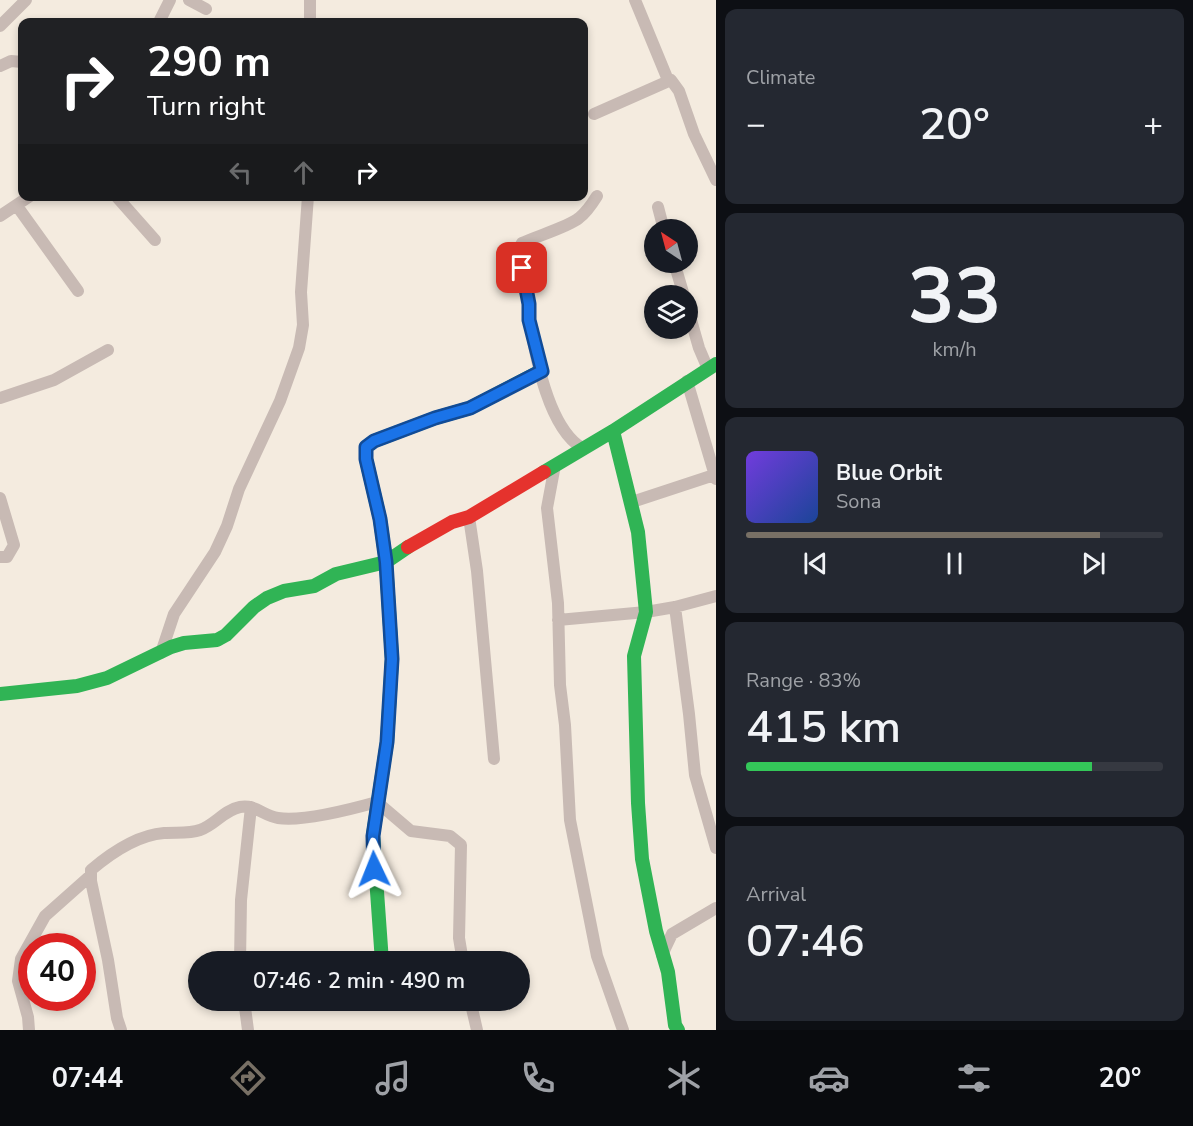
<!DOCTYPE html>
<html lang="en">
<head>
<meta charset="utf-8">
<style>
  :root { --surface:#171b24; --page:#242831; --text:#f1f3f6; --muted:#9ea1a6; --line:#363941; --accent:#787065 }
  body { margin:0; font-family:"Nunito Sans",sans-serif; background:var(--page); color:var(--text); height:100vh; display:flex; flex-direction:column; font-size:22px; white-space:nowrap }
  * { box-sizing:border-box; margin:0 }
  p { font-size:20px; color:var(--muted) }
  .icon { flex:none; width:33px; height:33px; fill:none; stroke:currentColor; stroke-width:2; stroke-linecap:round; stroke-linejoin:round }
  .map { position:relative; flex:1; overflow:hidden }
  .drawer { display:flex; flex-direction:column; gap:9px; padding:9px; background:#0d0f14; width:477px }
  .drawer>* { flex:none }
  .banner { position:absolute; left:18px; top:18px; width:570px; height:183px; border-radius:12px; box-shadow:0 3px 9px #0003; background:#202124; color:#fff; overflow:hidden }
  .needle { width:39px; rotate:324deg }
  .controls { position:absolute; left:644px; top:219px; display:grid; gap:12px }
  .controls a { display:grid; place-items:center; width:54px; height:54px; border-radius:50%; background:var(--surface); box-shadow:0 3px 9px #0003; font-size:30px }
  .speed { position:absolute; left:18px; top:933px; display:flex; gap:12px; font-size:30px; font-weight:700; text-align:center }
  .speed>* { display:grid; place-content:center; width:78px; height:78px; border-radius:50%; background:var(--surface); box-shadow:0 3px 9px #0003; line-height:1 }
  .speed .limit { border:9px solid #d22; background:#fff; color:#111 }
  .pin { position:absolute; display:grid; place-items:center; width:51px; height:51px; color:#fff; margin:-26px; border-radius:12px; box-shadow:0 3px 9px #0006 }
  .me { position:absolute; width:66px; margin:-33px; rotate:358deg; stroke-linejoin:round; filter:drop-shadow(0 0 4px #0008) }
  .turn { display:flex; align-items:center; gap:21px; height:126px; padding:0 30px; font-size:27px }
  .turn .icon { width:78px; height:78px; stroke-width:2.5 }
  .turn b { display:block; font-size:42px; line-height:51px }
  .lanes { display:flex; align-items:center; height:57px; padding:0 30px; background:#0003; justify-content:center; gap:30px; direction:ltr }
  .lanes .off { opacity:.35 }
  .big { font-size:45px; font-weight:600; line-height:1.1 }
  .drawer .tile { flex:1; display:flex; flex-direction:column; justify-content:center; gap:9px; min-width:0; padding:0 21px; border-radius:12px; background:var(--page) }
  .drawer .dial { align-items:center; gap:0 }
  .dial b { font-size:78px; line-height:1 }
  .song { display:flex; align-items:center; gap:18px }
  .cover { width:72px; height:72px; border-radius:9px; background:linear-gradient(135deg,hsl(260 70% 55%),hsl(220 70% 35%)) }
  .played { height:6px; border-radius:3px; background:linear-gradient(90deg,var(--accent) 85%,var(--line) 85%) }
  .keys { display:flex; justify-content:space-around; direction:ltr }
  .heat { display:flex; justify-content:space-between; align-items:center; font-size:33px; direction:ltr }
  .charge { height:9px; border-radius:4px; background:linear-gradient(90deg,#34c759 83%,var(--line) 0) }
  .trip { position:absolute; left:188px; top:951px; width:342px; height:60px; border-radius:30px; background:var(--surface); box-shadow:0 3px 9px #0003; font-weight:600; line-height:60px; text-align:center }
  .menu { display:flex; height:96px; justify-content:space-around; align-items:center; background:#090b0e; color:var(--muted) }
  .menu .icon { width:42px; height:42px }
  .menu .active { color:var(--accent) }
  .menu b { font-size:27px; color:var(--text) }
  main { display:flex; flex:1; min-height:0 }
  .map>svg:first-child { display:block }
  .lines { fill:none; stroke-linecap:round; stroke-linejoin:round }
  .street { stroke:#c8bab4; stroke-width:12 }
  .fast { stroke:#30b455; stroke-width:14 }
  .jam { stroke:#e5322d; stroke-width:14 }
  .route-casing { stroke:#114b97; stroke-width:15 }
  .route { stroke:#1a73e8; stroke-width:10 }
</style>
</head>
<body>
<main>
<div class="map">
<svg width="716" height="1030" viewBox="0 0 716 1030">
  <rect width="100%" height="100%" fill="#f4ebdf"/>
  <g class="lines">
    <!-- street -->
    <path class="street" d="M189 0 206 9
      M310 0V22
      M635 0 668 80
      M159 22 170 0
      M0 26 26 0
      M0 66 11 61 22 62
      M594 114 671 80 679 91 694 134 716 180
      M116 196 155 240
      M17 206 78 291
      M658 207 664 230
      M0 216 30 196
      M674 262 684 296
      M687 306 699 348 708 369
      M687 381 716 479
      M0 398 54 380 108 350
      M582 448C549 428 536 360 530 323 529 315 530 308 529 300 526 283 521 267 518 250L522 243C537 236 568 227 579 218 587 212 592 204 597 196
      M555 465 547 508 558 603 560 685 565 725 570 820 597 956 623 1030
      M0 498 14 545 7 557H0
      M632 502 714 475
      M469 517 477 571 494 759
      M675 607 689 714 695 775 716 848
      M558 620 646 612 675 607 716 596
      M161 653 174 614 215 552 227 526 239 489 280 401 299 348 303 325 301 292 308 196
      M662 955 672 934 716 908
      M240 962 241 900 251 807
      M244 1000 248 1030
      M387 1000 394 1005 410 1000
      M470 1000 477 1030
      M29 1030 28 1017 18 981 21 959 45 916 90 876
      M121 1030 117 1018 108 960 91 881V870C111 853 138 835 164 833 176 832 189 834 200 830 215 825 224 810 240 807 255 804 264 816 278 818 304 822 352 809 377 802L411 831 450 836 461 845 459 938 463 962"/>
    <!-- fast -->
    <path class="fast" d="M613 431 638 532 646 612 634 656 638 803 642 859 656 931 668 972 675 1025 678 1030
      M544 472 613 431 716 364
      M0 694 77 686 107 678 171 647 184 643 217 640 226 635 254 607 267 598 284 591 314 586 336 574 386 562 408 547
      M382 962 373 835 387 742 392 659 386 562 380 519 366 459V447L374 441 435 418 470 408 541 371"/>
    <!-- jam -->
    <path class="jam" d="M408 547 452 522 469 517 544 472"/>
  </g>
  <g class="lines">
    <defs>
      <path id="route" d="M374 869 373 836 387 742 392 659 386 562 380 519 366 459V447L374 441 435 418 470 408 542 371 529 320V304L522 268"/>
    </defs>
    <!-- route casing -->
    <use href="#route" class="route-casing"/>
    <!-- route -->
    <use href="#route" class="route"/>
  </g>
</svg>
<div class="controls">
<a><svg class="needle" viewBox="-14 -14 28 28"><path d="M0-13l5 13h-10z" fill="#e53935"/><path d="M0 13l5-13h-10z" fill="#9ea1a6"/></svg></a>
<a><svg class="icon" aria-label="layers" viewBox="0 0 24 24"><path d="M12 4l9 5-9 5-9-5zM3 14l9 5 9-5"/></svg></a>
</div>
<div class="speed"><div class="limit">40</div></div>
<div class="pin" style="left:522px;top:268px;background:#d93025"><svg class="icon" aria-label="arrive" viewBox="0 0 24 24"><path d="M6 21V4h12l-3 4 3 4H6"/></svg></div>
<svg class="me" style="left:374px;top:869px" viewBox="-20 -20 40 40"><path d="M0-17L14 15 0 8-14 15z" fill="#1a73e8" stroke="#fff" stroke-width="4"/></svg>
<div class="trip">07:46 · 2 min · 490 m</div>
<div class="banner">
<div class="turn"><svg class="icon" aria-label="right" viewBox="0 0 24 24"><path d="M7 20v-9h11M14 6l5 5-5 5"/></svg><div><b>290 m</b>Turn right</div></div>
<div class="lanes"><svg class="icon off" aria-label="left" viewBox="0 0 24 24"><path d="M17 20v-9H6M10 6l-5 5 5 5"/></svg><svg class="icon off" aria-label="ahead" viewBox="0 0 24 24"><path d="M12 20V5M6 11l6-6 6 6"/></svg><svg class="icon" aria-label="right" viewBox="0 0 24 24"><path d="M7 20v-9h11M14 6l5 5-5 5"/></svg></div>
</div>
</div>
<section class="drawer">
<div class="tile"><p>Climate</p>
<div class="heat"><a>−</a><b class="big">20°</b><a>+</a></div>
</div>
<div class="tile dial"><b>33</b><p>km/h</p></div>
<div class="tile">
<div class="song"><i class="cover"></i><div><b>Blue Orbit</b><p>Sona</p></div></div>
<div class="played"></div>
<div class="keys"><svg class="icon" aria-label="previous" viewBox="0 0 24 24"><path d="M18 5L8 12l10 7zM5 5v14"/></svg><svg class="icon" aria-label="pause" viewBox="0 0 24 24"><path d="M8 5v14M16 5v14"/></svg><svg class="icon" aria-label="next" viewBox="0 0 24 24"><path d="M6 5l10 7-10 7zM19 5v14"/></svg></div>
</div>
<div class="tile"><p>Range · 83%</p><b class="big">415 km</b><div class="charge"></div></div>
<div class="tile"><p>Arrival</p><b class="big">07:46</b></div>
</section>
</main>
<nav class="menu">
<b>07:44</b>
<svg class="icon active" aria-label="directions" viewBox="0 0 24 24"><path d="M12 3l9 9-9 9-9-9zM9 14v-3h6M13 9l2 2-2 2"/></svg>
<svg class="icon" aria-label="music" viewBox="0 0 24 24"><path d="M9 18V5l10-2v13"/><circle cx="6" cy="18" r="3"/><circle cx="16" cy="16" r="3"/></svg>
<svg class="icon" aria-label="phone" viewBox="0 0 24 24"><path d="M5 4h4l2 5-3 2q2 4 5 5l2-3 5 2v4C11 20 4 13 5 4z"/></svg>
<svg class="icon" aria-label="climate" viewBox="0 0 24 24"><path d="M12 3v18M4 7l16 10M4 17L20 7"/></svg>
<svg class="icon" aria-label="car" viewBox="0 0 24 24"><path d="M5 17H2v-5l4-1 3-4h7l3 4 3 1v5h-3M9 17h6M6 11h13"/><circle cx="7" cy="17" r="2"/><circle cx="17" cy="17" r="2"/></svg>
<svg class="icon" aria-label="filters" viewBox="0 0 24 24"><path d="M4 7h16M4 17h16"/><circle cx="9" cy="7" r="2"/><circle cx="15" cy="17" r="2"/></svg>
<b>20°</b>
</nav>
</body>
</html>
